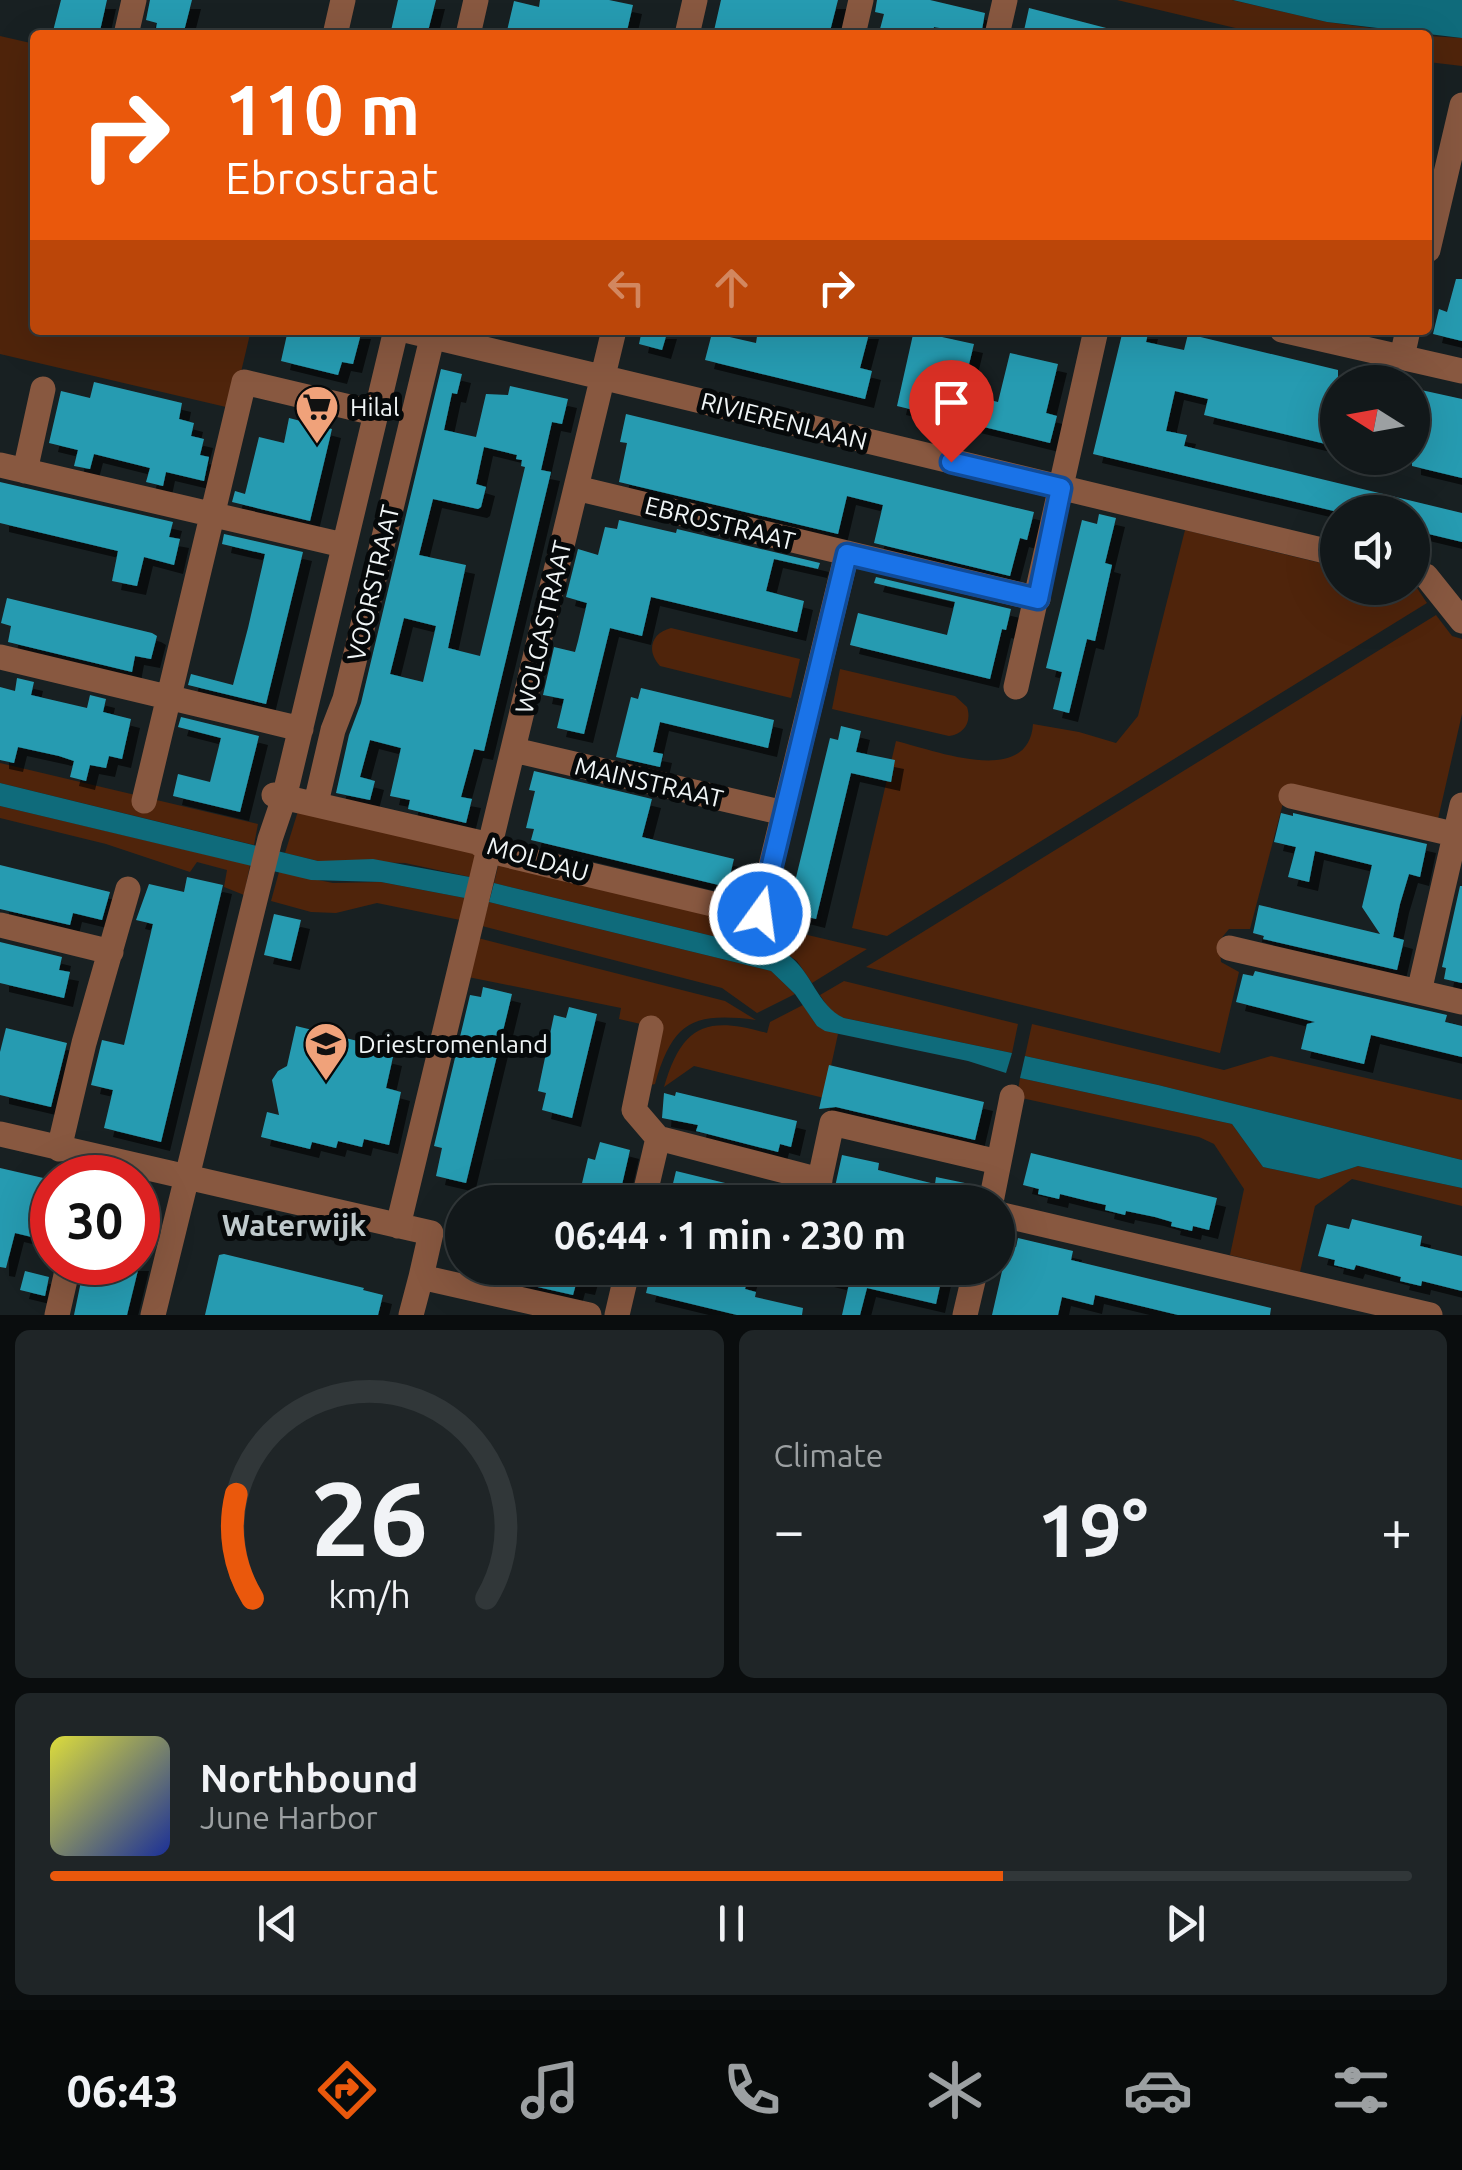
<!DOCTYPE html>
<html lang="en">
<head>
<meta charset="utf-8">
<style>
  :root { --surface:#12181a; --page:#1f2527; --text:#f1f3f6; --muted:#9ca0a2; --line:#313739; --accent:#ea580c }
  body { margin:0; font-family:Ubuntu,sans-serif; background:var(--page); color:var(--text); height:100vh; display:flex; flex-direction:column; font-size:38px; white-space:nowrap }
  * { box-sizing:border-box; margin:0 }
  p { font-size:32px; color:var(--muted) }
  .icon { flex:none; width:55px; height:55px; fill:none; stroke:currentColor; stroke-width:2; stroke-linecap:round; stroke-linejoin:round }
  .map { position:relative; height:1315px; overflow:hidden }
  .sheet { display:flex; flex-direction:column; gap:15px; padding:15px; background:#0a0d0e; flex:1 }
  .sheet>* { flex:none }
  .banner { position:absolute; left:30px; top:30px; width:1402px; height:305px; border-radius:10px; box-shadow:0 10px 40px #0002,0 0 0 2px var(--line); background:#ea580c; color:#fff; overflow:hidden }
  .needle { width:65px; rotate:281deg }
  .controls { position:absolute; left:1320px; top:365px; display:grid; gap:20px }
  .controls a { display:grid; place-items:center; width:110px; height:110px; border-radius:50%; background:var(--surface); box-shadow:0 10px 40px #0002,0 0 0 2px var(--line); font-size:50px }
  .speed { position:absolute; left:30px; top:1155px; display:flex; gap:20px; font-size:50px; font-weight:700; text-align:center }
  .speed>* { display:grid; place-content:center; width:130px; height:130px; border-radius:50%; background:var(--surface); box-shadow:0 10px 40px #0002,0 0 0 2px var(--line); line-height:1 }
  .speed .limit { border:15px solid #d22; background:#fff; color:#111 }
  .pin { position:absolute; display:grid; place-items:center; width:85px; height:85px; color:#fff; margin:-102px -42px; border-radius:50% 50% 50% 0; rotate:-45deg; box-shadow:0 0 10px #0007 }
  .pin .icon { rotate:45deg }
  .me { position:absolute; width:110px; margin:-55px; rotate:14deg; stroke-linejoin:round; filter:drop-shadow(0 0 8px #0008) }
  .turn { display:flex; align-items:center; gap:35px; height:210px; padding:0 30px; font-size:45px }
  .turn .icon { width:130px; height:130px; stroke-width:2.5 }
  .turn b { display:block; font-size:70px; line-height:85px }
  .lanes { display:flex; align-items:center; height:95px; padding:0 30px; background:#0003; justify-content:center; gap:50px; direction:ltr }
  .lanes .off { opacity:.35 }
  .big { font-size:75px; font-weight:700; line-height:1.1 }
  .sheet .tile { flex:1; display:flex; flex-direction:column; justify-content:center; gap:15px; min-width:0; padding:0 35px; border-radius:15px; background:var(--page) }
  .sheet .dial { align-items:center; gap:0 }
  .dial svg { height:260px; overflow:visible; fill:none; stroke:var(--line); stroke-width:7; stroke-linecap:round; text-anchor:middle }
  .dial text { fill:var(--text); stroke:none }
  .song { display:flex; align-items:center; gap:30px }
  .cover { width:120px; height:120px; border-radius:15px; background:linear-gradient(135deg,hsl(60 70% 55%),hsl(230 70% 35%)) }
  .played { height:10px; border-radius:5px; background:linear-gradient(90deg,var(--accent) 70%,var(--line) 70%) }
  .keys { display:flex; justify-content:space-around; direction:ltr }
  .heat { display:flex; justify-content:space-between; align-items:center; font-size:55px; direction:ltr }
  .sheet .tiles { flex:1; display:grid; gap:15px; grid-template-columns:1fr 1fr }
  .tile:last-child { grid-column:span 2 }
  .trip { position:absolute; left:445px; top:1185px; width:570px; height:100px; border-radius:50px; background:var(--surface); box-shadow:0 10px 40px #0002,0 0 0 2px var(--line); font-weight:700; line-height:100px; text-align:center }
  .dock { display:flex; height:160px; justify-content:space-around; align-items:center; background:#070a0a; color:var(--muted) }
  .dock .icon { width:70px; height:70px }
  .dock .current { color:var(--accent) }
  .dock b { font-size:45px; color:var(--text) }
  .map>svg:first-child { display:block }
  .green { fill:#4f240b }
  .water { fill:#0f6b7b }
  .building { fill:#289bb1; fill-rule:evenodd; filter:url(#shadow) }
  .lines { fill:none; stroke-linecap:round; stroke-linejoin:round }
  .minor { stroke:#885840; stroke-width:25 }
  .route-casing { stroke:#114b97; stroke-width:25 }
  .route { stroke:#1a73e8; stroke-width:18 }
  .labels { text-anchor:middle; stroke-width:10; stroke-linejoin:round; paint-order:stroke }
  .poi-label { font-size:25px; fill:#f0f5f6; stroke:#06090a; text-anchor:start }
  .street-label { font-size:25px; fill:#f0f5f6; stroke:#06090a }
  .quarter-label { font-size:30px; font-weight:bold; fill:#bfc9cc; stroke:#06090a }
</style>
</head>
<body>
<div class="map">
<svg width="1462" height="1315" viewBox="0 0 1462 1315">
  <defs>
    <filter id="shadow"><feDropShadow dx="9" dy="9" stdDeviation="0" flood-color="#0009"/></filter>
  </defs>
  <rect width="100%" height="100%" fill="#182022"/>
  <!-- green -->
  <path class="green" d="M1117 0H1232L1327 22 1422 35H1265Z
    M0 36 35 44V330H251L236 393 226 407 0 354Z
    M1428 36 1462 38V66L1428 62Z
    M1185 530 1337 567 1338 588 1415 585 1427 603 887 936 852 928 896 741C934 750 1029 788 1033 724L1079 732 1116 743 1138 716Z
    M1436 615 1452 636 1462 639V714L1438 819 1288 784 1250 929H1229L1219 941 1221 962 1239 972 1220 1053 866 967Z
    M671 628 800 659 791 698 660 666C646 651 651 633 671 628Z
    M840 669 955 696 967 707C972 722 964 734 949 736L832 709Z
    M0 763 258 824 254 845 0 783Z
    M0 806 250 865 244 895 224 887 227 870 197 862 190 872 106 844 0 818Z
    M298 811 481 853 475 878 405 863 318 861 285 853Z
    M499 862 867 949 812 983 797 961 787 954 494 883Z
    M279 872 333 883 381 882 470 899 465 921 377 903 336 913 311 912 271 901Z
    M489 902 771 971 795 994 757 1013 722 988 482 926Z
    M478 938 725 1001 756 1020C692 1012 673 1022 655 1084L647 1086 658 1028 619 1019 621 1008 468 977Z
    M844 981 1018 1024 1012 1053 844 1018 831 1012 820 995Z
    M803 1005 817 1026 838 1034 824 1098 694 1066 664 1087C682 1026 705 1015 767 1033L770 1022Z
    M1032 1024 1224 1070 1271 1056 1462 1100V1160L1158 1085 1025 1056Z
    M1020 1078 1232 1124 1263 1167 1319 1179 1358 1166 1462 1188V1206L1352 1179 1315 1206 1300 1272 1230 1255 1244 1189 1214 1144 1199 1137 1017 1097Z"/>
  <!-- water -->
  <path class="water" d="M1233 0H1462V38L1327 22Z
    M0 783 318 861 373 859 475 878 470 899 381 882 311 880 0 806Z
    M494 883 787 954C812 971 817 1006 844 1018L1012 1053 1006 1073 968 1061 825 1031 817 1026 795 994 771 971 489 902Z
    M1025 1056 1158 1085 1462 1160V1188L1358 1166 1319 1179 1263 1167 1232 1124 1020 1078Z"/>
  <!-- building -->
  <path class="building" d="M61 0H107L99 35H52Z
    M150 0H192L183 35H155L157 23 146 20Z
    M398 0H436L427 35H390Z
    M540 0H609L633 5 626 35H506L514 1 539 7Z
    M721 0H838L829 35H713Z
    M877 0H930L985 13 981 35 934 27 932 35H904L880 29 884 14 875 12Z
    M1029 8 1110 29 1109 35H1023Z
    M1456 279H1462V341L1433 334 1439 309 1447 312Z
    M288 330H362L353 364 342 362 338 375 281 361Z
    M642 330H668L662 350 639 344Z
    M758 330H870L860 368 872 371 865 399 705 360 712 333 756 343Z
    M914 330H944L942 337 974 344 962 393 998 402 1010 353 1058 364 1046 413 1057 416 1050 443 897 406Z
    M1123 330H1149L1146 342 1184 350 1188 334 1338 370V396L1330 424 1338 438V447L1204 415 1208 399 1175 391 1166 431 1187 435 1184 446 1462 513V542L1412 530V512H1338L1093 454Z
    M441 369 462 374 457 394 452 393 444 430 476 437 486 394 508 395 510 386 568 399 562 424 552 422 541 470 551 472 484 751 474 749 461 797 472 799 466 823 408 809 410 800 390 796 401 748 370 740 360 777 375 781 370 800 336 793 349 735 361 703ZM484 447 517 455 516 459 522 460 521 466 525 467 480 656 448 648 466 565 419 555 433 499 478 509 481 507 486 487 476 484ZM404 618 436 626 423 682 390 674Z
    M94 382 182 403 179 419 194 423 191 436 204 439 200 455 209 457 204 481 166 472 163 486 146 482 150 468 94 454 90 469 74 466 78 450 49 443 61 391 90 398Z
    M1412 388 1462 399V478L1412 466Z
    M626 414 1034 512 1027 540 1020 538 1010 576 874 543 883 505 847 496 838 534 619 482 627 443 620 442Z
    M289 418 332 429 310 521 232 502 235 491 245 494 259 437 284 443Z
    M0 482 173 522 169 537 180 539 174 565 144 557 137 586 112 581 118 551 0 523Z
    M1099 514 1116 518 1105 563 1112 565 1095 641 1087 639 1069 713 1053 709 1062 672 1046 668 1082 520 1097 524Z
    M619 520 676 533 677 529 820 563 818 569 774 559 766 591 804 601 797 632 651 597 642 636 610 628 584 734 557 728 564 699 543 695 554 647 575 652 578 641 587 603 566 597 578 549 598 555 605 527 617 529Z
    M224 534 303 552 266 704 188 685 191 674 233 685 248 628 265 554 222 544Z
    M876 577 1011 609 1006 630 1002 629 990 679 850 645 858 613 947 635 955 602 874 583Z
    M7 598 152 633 157 636 151 659 135 656 132 672 8 642 11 626 1 623Z
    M17 678 34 682 31 695 87 708 90 695 106 699 103 712 131 719 122 759 109 756 106 768 90 765 86 781 70 777 74 761 59 756 18 747 14 763 0 760V687L15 691Z
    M641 688 774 720 768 748 660 722 653 752 663 754 660 767 616 757 631 697 638 699Z
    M181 717 259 736 240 812 173 796 178 774 210 782 221 738 178 727Z
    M841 726 861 731 856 752 895 760 891 782 851 773 816 919 796 914 799 900 791 898 830 738 838 740Z
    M534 771 652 799 642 837 734 859 727 887 531 840 534 829 526 828 535 791 529 790Z
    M1281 813 1293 816V813L1427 844 1420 877 1409 874 1400 904 1393 937 1404 940 1397 970 1263 939 1264 936 1253 933 1259 905 1380 934 1362 907 1372 865 1315 851 1309 882 1288 877 1296 847 1274 842Z
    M0 865 110 892 102 920 73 913 70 925 0 909Z
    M187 877 223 885 161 1142 104 1128 113 1090 91 1085 102 1040 124 1045 153 924 136 920 149 884 184 892Z
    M1460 886H1462V983L1444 979 1446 968 1442 967Z
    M274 914 301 920 291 961 264 955Z
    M0 942 62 957 59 970 70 972 64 998 0 983Z
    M1255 971 1447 1015 1445 1022 1462 1026V1057L1371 1035 1364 1064 1301 1049 1307 1024 1315 1022 1236 1002 1243 974 1253 976Z
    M483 987 512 994 466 1183 436 1176 442 1148 434 1146 470 995 481 997Z
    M569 1007 597 1014 572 1118 542 1110 546 1093 538 1091 554 1015 566 1018Z
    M296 1026 370 1044 368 1051 393 1057 386 1088 401 1092 389 1145 364 1139 362 1147 338 1141 336 1148 312 1142 310 1149 261 1137 267 1112 279 1115 272 1080 278 1071 287 1066Z
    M6 1028 67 1043 51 1107 0 1095V1052Z
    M829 1065 984 1102 975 1140 836 1107 819 1109Z
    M676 1092 797 1121 791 1147 780 1144 778 1152 696 1131 698 1125 662 1118 664 1093 675 1096Z
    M600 1142 630 1150 618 1202 578 1200 588 1158 595 1160Z
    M1031 1153 1217 1198 1209 1230 1193 1226 1192 1231 1171 1226 1172 1222 1155 1217 1126 1211 1125 1215 1105 1210 1106 1205 1088 1201 1060 1194 1059 1199 1038 1194 1039 1189 1023 1185Z
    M842 1155 879 1163 878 1170 935 1184 936 1177 965 1183 960 1202H934L874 1187 870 1202H839L840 1198 833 1196Z
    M0 1168 52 1180V1207L44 1240 15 1233 6 1268 0 1267Z
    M676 1171 778 1196 777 1202 669 1200Z
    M1352 1219 1422 1236 1420 1246 1462 1256V1291L1422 1281 1421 1286 1400 1281 1401 1277 1356 1265 1354 1270 1334 1265 1335 1260 1318 1256 1327 1224 1349 1229Z
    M1018 1238 1073 1251 1071 1260 1271 1308 1270 1315H1178L1095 1295 1093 1305 1062 1297 1058 1315H992L1008 1245 1016 1247Z
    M224 1254 364 1288 363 1290 383 1295 378 1315H205L219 1255Z
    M85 1262H140L127 1315H74Z
    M468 1268H591L586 1286 576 1284 573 1295 467 1271Z
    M652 1268 683 1274 684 1268H751L745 1289 756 1292 755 1297 803 1308 802 1315H737L646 1293Z
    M810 1268H944L936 1304 867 1288 860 1315H842L849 1284 809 1274Z
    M25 1271 49 1277 45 1296 20 1290Z"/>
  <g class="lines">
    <!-- minor -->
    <path class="minor" d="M126 35 134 0
      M335 35 343 0
      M468 35 476 0
      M687 35 695 0
      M853 35 861 0
      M997 35 1005 0
      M1428 250 1462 105
      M405 330 1338 554
      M1282 330 1462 371
      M1402 357 1408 330
      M0 465 343 545
      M25 471 43 389
      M576 488 1038 599
      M1412 572 1426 576 1462 621
      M0 657 301 729
      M1016 687 1096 330
      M514 750 784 813
      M274 795 477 842 490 851 759 915 847 553
      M1291 796 1462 836
      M144 801 244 382 362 410
      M316 803 333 730 345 699 434 330
      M0 925 111 952
      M1229 948 1462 1002
      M1419 992 1462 805
      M0 1134 431 1233 421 1277 589 1315
      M658 1138 820 1180
      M59 1149 84 1043 128 889
      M643 1202 658 1138 634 1110 651 1028
      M815 1202 832 1123 998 1162
      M991 1202 1012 1097
      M998 1214 1430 1315
      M398 1226 614 330
      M57 1315 69 1262
      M153 1315 270 839 284 798 396 330
      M411 1315 421 1277
      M617 1315 628 1268
      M965 1315 976 1268"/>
  </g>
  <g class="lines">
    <defs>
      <path id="route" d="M760 914 847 554 1038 599 1061 488 951 462"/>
    </defs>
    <!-- route casing -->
    <use href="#route" class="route-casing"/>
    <!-- route -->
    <use href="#route" class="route"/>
  </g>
  <!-- icons -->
  <defs>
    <symbol id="supermarket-pin" viewBox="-11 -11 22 30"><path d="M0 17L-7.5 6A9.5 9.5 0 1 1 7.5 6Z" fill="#f0a27a" stroke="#06090a"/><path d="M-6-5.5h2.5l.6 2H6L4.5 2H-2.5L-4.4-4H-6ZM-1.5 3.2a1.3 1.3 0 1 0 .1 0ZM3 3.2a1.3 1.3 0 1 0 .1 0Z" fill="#111"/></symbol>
    <symbol id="school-pin" viewBox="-11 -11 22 30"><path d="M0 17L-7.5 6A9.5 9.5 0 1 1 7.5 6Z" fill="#f0a27a" stroke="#06090a"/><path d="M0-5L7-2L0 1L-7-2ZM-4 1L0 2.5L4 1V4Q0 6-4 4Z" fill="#111"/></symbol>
  </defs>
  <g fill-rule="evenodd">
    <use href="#supermarket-pin" x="292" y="382" width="50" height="68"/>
    <use href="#school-pin" x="301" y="1019" width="50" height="68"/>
  </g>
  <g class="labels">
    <!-- poi labels -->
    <g class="poi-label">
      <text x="350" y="416">Hilal</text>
      <text x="358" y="1053">Driestromenland</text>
    </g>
    <!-- street labels -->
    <g class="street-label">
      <text transform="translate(784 421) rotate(14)" y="9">RIVIERENLAAN</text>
      <text transform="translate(720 523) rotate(14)" y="9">EBROSTRAAT</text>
      <text transform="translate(373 583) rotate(-77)" y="9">VOORSTRAAT</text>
      <text transform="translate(543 627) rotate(-77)" y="9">WOLGASTRAAT</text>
      <text transform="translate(649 782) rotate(13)" y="9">MAINSTRAAT</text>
      <text transform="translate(538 859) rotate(16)" y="9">MOLDAU</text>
    </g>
    <!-- quarter labels -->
    <g class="quarter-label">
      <text x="294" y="1236">Waterwijk</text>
    </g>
  </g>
</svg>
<div class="controls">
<a><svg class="needle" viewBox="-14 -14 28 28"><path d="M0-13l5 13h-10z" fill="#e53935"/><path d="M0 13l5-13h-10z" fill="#9ca0a2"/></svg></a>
<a><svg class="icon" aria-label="sound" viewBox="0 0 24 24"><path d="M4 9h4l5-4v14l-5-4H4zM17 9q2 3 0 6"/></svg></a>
</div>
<div class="speed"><div class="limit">30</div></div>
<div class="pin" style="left:951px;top:462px;background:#d93025"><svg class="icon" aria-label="arrive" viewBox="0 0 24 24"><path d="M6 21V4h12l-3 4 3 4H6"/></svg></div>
<svg class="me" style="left:760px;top:914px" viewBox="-20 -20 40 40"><circle r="17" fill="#1a73e8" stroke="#fff" stroke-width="3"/><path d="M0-11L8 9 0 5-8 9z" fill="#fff"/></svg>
<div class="trip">06:44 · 1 min · 230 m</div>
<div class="banner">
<div class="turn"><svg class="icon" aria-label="right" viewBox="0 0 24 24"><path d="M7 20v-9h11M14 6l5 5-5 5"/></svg><div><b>110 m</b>Ebrostraat</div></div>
<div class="lanes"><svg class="icon off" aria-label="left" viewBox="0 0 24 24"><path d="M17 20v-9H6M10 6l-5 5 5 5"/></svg><svg class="icon off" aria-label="ahead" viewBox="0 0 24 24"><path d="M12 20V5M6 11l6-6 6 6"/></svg><svg class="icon" aria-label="right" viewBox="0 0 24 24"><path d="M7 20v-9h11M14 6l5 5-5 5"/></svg></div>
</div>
</div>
<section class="sheet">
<div class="tiles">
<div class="tile dial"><svg viewBox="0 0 100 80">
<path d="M14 69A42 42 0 1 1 86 69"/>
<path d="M14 69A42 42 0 0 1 9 37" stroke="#ea580c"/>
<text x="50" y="56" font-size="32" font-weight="700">26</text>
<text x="50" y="72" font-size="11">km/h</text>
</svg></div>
<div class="tile"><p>Climate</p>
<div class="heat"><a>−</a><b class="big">19°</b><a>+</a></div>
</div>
<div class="tile">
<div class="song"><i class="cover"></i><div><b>Northbound</b><p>June Harbor</p></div></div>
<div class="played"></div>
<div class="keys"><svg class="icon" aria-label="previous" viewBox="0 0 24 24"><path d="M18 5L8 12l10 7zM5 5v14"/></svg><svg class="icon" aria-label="pause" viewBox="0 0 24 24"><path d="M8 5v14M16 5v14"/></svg><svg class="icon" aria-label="next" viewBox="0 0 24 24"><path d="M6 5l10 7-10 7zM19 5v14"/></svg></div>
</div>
</div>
</section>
<nav class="dock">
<b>06:43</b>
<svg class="icon current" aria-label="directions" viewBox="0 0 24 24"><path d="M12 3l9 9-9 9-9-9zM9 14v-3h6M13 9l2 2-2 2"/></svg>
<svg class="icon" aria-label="music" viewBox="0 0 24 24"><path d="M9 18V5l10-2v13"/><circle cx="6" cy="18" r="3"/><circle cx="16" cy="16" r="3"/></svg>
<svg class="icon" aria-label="phone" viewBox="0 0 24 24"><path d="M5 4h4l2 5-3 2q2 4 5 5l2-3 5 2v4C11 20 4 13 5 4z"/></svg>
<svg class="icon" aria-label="climate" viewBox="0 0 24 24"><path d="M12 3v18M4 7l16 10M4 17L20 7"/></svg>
<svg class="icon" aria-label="car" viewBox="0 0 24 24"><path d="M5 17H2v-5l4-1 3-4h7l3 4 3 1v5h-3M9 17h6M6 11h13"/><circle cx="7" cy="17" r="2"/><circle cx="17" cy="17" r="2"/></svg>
<svg class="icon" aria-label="filters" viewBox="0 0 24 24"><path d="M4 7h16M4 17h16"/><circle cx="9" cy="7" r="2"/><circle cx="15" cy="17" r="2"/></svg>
</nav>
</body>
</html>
